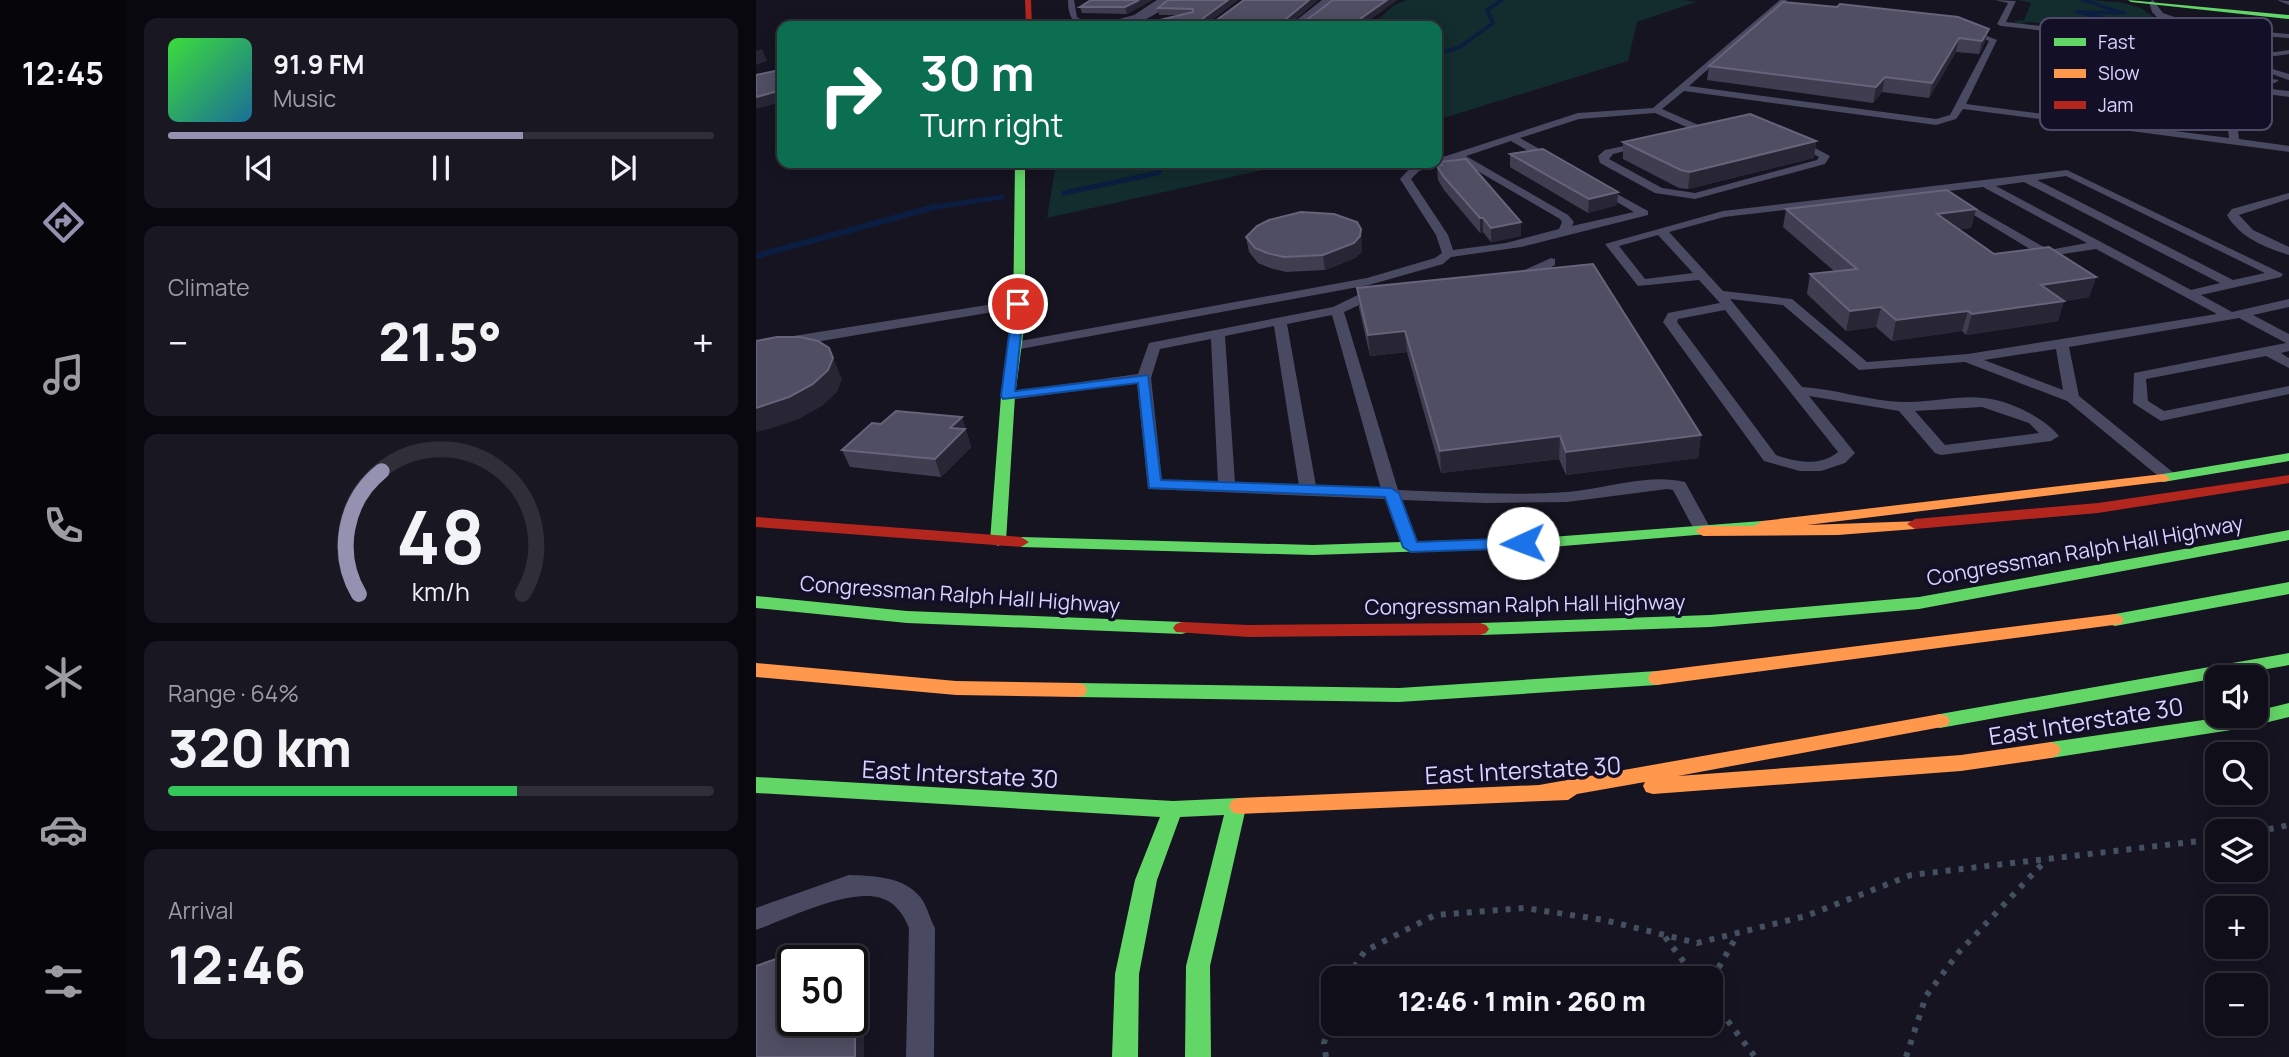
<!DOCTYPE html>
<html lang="en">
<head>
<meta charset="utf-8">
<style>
  :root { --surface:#100f19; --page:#191822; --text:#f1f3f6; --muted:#9c9ca2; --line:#302f38; --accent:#9591b1 }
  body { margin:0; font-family:Manrope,sans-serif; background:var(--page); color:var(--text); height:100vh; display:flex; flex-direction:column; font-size:26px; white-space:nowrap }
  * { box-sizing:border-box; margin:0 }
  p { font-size:23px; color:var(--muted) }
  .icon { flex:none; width:38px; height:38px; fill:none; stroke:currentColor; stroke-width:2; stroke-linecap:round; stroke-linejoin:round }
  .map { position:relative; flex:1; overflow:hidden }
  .panel { display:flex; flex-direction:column; gap:18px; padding:18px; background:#09080e; width:630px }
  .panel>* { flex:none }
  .guide { position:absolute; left:21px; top:21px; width:665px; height:147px; border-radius:14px; box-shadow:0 4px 18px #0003,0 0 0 2px var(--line); background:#0b6e4f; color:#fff; overflow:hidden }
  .buttons { position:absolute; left:1449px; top:665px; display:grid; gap:14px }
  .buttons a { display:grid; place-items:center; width:63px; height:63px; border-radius:14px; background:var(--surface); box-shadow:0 4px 18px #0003,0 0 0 2px var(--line); font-size:35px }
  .speed { position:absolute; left:21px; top:945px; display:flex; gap:14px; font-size:35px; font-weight:700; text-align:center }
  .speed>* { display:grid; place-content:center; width:91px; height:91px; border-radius:50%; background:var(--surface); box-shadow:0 4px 18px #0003,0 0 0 2px var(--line); line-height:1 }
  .speed .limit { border:4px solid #111; border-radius:10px; background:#fff; color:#111 }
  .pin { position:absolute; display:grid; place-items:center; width:60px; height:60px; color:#fff; margin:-30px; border:4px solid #fff; border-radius:50%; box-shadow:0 2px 7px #0007 }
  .me { position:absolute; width:77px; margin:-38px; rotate:268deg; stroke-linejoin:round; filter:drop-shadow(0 0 5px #0008) }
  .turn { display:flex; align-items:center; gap:24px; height:147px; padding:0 28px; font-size:32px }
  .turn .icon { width:91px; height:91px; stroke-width:2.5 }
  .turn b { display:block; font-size:49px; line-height:60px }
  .big { font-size:52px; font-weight:800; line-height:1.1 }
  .panel .card { flex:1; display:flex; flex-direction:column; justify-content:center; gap:10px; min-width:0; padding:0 24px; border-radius:14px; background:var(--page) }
  .panel .dial { align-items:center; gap:0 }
  .dial svg { height:182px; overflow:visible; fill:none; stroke:var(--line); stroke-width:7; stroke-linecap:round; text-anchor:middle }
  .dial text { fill:var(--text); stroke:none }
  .song { display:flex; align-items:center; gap:21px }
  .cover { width:84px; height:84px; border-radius:10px; background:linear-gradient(135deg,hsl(120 70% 55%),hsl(200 70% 35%)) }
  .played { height:7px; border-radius:4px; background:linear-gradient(90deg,var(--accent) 65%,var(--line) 65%) }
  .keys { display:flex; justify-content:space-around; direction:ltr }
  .heat { display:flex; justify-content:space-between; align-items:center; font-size:38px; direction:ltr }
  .charge { height:10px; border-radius:5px; background:linear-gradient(90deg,#34c759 64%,var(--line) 0) }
  .trip { position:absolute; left:565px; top:966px; width:402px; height:70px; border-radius:14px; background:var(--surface); box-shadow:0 4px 18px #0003,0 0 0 2px var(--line); font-weight:800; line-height:70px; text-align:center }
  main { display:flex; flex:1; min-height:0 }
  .tab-bar { display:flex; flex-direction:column; width:126px; justify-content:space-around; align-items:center; background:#06060a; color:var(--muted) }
  .tab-bar .icon { width:49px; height:49px }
  .tab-bar .current { color:var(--accent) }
  .tab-bar b { font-size:32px; color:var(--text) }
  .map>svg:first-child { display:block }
  .green { fill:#132c2d }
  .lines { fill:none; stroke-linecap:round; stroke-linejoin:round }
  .stream-far2 { stroke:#0b1e41; stroke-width:3.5 }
  .stream-far1 { stroke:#0b1e41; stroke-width:5 }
  .stream { stroke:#0b1e41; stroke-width:6 }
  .path { stroke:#44505f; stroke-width:6; stroke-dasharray:5 8; stroke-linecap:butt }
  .lane { fill:#4a4962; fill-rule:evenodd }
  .street { fill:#4a4962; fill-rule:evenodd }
  .fast { fill:#63d668; fill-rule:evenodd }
  .slow { fill:#ff974d; fill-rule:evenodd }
  .jam { fill:#b3261e; fill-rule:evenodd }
  .wall { fill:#403d50 }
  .shaded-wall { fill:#282635 }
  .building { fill:#504e63; stroke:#66637b; stroke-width:2 }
  .route { fill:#1a73e8; stroke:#114b97; stroke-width:2 }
  .labels { text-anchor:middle; stroke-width:7; stroke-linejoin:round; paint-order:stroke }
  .street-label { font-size:21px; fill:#d9d4ff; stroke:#130f26 }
  .near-street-label { font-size:24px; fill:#d9d4ff; stroke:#130f26 }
  .key { fill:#130f26; stroke:#4e4a67; stroke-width:2 }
  .key-label { font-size:19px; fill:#d9d4ff }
</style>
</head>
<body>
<main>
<nav class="tab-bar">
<b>12:45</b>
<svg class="icon current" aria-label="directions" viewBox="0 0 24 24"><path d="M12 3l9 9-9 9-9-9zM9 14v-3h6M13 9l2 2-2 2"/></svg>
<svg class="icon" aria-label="music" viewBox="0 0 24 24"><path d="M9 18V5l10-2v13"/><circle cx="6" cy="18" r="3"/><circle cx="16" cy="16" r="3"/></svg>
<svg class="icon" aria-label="phone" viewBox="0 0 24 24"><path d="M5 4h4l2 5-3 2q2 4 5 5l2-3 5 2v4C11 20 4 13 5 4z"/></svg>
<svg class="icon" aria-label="climate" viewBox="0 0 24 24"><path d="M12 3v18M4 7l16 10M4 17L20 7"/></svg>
<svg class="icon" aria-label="car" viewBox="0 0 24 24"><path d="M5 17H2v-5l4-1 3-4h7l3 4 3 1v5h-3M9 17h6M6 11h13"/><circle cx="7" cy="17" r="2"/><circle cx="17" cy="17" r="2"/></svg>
<svg class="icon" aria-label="filters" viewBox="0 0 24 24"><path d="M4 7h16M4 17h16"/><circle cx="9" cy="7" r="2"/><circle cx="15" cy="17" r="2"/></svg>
</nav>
<section class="panel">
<div class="card">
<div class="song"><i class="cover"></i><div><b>91.9 FM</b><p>Music</p></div></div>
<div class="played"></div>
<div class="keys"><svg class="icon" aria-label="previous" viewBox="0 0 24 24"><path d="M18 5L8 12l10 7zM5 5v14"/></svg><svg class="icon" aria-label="pause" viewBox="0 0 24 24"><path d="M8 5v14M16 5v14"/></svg><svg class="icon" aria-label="next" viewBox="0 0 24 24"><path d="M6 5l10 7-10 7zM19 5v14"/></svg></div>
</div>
<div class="card"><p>Climate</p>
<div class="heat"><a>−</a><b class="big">21.5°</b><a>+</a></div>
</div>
<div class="card dial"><svg viewBox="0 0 100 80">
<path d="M14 69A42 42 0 1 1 86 69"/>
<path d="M14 69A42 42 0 0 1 24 15" stroke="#9591b1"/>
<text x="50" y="56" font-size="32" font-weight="700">48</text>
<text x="50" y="72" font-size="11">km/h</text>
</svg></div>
<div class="card"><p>Range · 64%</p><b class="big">320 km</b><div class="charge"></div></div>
<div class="card"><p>Arrival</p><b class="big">12:46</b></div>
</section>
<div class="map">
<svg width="1533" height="1057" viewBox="0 0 1533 1057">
  <rect width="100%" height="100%" fill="#161421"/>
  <!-- green -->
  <path class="green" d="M650 0H928L940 2 881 22 872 61 681 120V26H615L637 6Z
    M1262 0H1336L1368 3 1385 8 1399 18 1454 36 1459 42 1443 43 1440 40 1361 31 1359 34 1354 31 1272 22 1264 24 1257 21 1268 20 1275 3Z
    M300 163H538L291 218Z"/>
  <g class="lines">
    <!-- stream-far2 -->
    <path class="stream-far2" d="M1327 0C1342 4 1353 10 1368 13L1321 12 1389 27H1401
      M681 54 704 47 737 23 731 10 746 0"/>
    <!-- stream-far1 -->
    <path class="stream-far1" d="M308 193 402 173 408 163
      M174 208 246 197"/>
    <!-- stream -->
    <path class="stream" d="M0 256 182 206"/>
    <!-- path -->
    <path class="path" d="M1500 832 1533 825
      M909 937 940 978
      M591 978 609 951 679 915 769 908 848 920 941 943 1050 916 1155 875 1461 839
      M956 979 982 934
      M956 1000 999 1057
      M570 1057 568 1043 578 1007
      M1150 1057 1170 996 1203 952 1291 859"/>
    <!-- lane -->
    <path class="lane" d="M312 0H318L321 17 335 26C317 26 312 17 312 0Z
      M1024 0H1031L933 86 1180 119 1194 115 1233 41 1205 31 1208 27 1241 40 1210 104 1473 138 1464 50 1245 26 1241 24 1252 3 1239 0 1260 1 1250 22 1464 46 1463 38 1401 17 1396 12 1393 2 1397 0 1407 13 1451 29 1455 27 1533 34V38L1459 32 1470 35 1472 46 1519 52 1533 50V54L1519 56 1473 51V60L1497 63 1533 74V80L1496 67 1474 65 1475 73 1523 80 1519 83 1476 78 1483 139 1533 146V152L1207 109 1200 119 1180 125 928 91 906 109 947 127V131L927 135V131L935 129 899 113 823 119 764 138 803 160V164H795L755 141 710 156 812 215 818 222 816 226 878 212 837 188 836 186 841 183 892 211V215L765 247 695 257 687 264 613 285 259 350 252 346 259 342 611 278 679 258 686 253 680 235 644 179 655 167 681 163V159L822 113 897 108ZM701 159 804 219 806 222 803 229 750 243 697 250 692 235 655 179 663 171Z
      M1522 0 1533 1V5L1523 1Z
      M1498 87 1533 91V97L1495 92 1494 90Z
      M1036 139H1042L1074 156 1069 164 939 199 899 193 844 163 842 156 849 150 892 141V145L857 154 853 159 906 188 939 193 1061 160 1063 157 1036 143Z
      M1311 170 1527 274 1525 277 1445 295 1476 312 1533 299V307L1497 315 1533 334V351L1525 353 1533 358V368L1510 356 1390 379 1392 401 1408 411 1533 386V394L1405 421 1377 403 1378 373 1530 343 1483 318 1313 347 1323 396 1419 474 1421 477 1419 480H1407L1311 401 1209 362 1103 370 1027 305 974 299 1046 387C1080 389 1112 401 1147 402 1173 403 1201 395 1228 398 1252 400 1288 417 1303 436L1295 441 1185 455 1179 453 1143 411 1053 396 1099 453 1089 463 1065 471H1044L1008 461 907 322 912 313 964 303 943 280 882 286 849 244 967 211ZM1310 176 1509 273 1477 280 1281 180ZM1268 182 1464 283 1435 290 1240 186ZM1227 187 1331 243 1293 250 1202 198 1193 200 1287 257 1340 249 1461 314 1212 354 1111 362 1036 299 967 291 913 232 968 217ZM902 235 937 273 889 279 863 246ZM969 310 1082 452C1064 467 1040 462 1020 455L921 322 922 319ZM1300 349 1307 390 1228 360ZM1226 407 1273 423 1283 433 1189 445 1159 411Z
      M1533 193V199L1483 215 1497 230 1533 247V255C1510 248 1483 237 1471 215L1476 209Z
      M795 258 799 259V265C786 272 767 287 753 277Z
      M623 290 629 294 628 297 616 299 588 312 642 490C698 492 755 496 811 492 849 489 891 473 929 482L956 531 953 535H941L917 490 911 489 811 502 730 503 646 500 664 547 655 553 646 547 629 499 392 489 381 383 252 400 245 396 252 392 382 374 393 343 577 307 608 292ZM576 315 625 489 560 486 531 324ZM518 326 543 486 479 483 469 336ZM455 339 462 483 406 480 395 378 404 349Z
      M262 300 269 304 267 307 0 352V344L19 339Z
      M93 875C117 876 148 876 165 898 171 906 174 919 179 928L178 1057H150L153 928C148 915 139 902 125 898 92 888 31 919 0 930V908Z"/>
    <!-- street -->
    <path class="street" d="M401 0H417C398 20 374 27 347 26L349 23 378 15Z
      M566 0H582L549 26H533Z"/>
    <!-- fast -->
    <path class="fast" d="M1372 0 1533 15V19L1375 2Z
      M259 163H269V320L259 396 250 541 242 546 234 541 245 396 257 320Z
      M1533 453V461L1407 482 1400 478 1407 474Z
      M1006 521 1012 523 1014 526 1012 529 795 547 557 555 265 547 257 542 265 537 557 545 795 537Z
      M1533 530V540L1163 609 954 627 724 635 718 633 715 629 718 625 724 623 954 615 1163 597Z
      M1533 582V594L1359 626 1353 624 1350 620 1353 616 1359 614Z
      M0 596 151 611 426 622 432 624 435 628 432 632 426 634 151 623 0 608Z
      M1533 653V665L1184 728 1177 726 1174 721 1177 716 1184 714Z
      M901 671 908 673 910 678 908 683 901 685 643 702 322 697 315 695 313 690 315 685 322 683 643 688Z
      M1533 703V717L1488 728 1295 758 1288 755 1285 750 1288 745 1295 742 1475 716H1500V711Z
      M0 777 417 801 483 798 490 800 493 806 489 812 454 966 455 1057H429L430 966 468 815 424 817 401 880 383 974 382 1057H356L359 974 379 880 404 817 0 793Z"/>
    <!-- slow -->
    <path class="slow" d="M1407 474 1414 478 1412 481 1051 525 1165 521 1167 524 1165 527 1159 529 1082 535 947 536 939 531 947 526H998L1006 521Z
      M1359 614 1365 616 1368 620 1365 624 901 685 894 683 892 678 894 673 901 671Z
      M0 663 200 681 322 683 329 685 331 690 329 695 322 697 200 695 0 677Z
      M1184 714 1191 716 1194 721 1191 726 922 776 1205 755 1295 742 1302 745 1305 750 1302 755 1295 758 1205 771 897 794 890 792 887 786 889 782 821 794 812 800 483 814 476 812 473 806 476 800 483 798 783 785Z"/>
    <!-- jam -->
    <path class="jam" d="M269 0H275L276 26H270Z
      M1533 475V483L1342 513 1159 529 1151 524 1159 519 1342 503Z
      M0 517 265 537 273 542 265 547 0 527Z
      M426 622 492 625 724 623 730 625 733 629 730 633 724 635 492 637 420 632 417 628 420 624Z"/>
  </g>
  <!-- wall -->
  <path class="wall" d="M335 0H396L371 14 326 13 324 7Z
    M412 0H482L453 22H458L562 0 536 22H548L641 0 605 26H379L423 15H403L402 8Z
    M1202 17 1229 42 1223 54 1200 52 1173 98 1126 92 1117 103 951 80 953 66Z
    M1060 141 1058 158 932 189 923 188 867 159V142Z
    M754 154 861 205 832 213 754 167Z
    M683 162 765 222V236L735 242 727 232 724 233 688 190 682 180 681 166H683Z
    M1030 209H1220L1215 228 1203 229 1238 254 1340 277 1333 297 1308 301 1302 321 1210 335 1206 331 1136 341 1120 327 1090 331 1051 294 1054 274 1078 271 1027 227Z
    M490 237 606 244V251L599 258 569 270 530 272 514 268 502 263 493 252Z
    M601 288 945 435 942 458 810 475 803 459 685 473 651 352 614 356 603 308Z
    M206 417 215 447 185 477 94 467 86 450 125 424Z"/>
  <!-- shaded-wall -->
  <path class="shaded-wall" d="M383 0H396L371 14 369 7Z
    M472 0H482L447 26 446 19Z
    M553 0H562L530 26V19Z
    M631 0H641L605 26H594Z
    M1233 29 1229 42 1223 54 1226 41Z
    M1203 38 1200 52 1173 98 1176 83Z
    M6 49 11 61 0 65V51Z
    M1129 77 1126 92 1117 103 1120 87Z
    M26 90V102L0 109V97Z
    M1060 141 1058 158 932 189 934 172Z
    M862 192 861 205 832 213 833 199Z
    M1220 209 1215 228 1176 233 1181 214Z
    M724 218H727V232L724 233Z
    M765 222V236L735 242V228Z
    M605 229 606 244V251L599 258 569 270 567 255Z
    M1340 277 1333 297 1278 305 1285 285Z
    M1308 301 1302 321 1210 335 1216 314Z
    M1125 307 1120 327 1090 331 1094 311Z
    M1212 311 1206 331 1136 341 1140 320Z
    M649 331 651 352 614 356 612 335Z
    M73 348 86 379 81 392 66 406 43 419 13 429 0 432V408Z
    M206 417 215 447 185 477 179 459 194 428Z
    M945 435 942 458 810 475V452Z
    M804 436 803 459 685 473 684 451Z
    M46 950 54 961H46Z
    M99 1016 108 1028V1057H99Z
    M45 1020H54V1049L44 1036Z"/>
  <!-- building -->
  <path class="building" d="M335 0H383L369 7H324Z
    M412 0H472L446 19 449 22H458L488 0H553L530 19 532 22H548L577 0H631L594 26H379L437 12V9L402 8Z
    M1027 2 1081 7 1084 4 1202 17 1233 29 1226 41 1203 38 1176 83 1129 77 1120 87 953 66Z
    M24 70 26 80V90L0 97V75Z
    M994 114 1060 141 934 172 925 170 867 142Z
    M787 149 862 192 833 199 754 154Z
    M710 159 765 222 735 228 727 218H724L687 176 681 166 686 165 683 162Z
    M1191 190 1220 209 1181 214 1238 254 1293 247 1340 277 1285 285 1308 301 1216 314 1212 311 1140 320 1125 307 1094 311 1054 274 1101 269 1030 209Z
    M545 212 578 214 601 222 605 229 604 236 598 243 567 255 528 257 511 253 499 248 490 237 501 226 513 220Z
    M837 264 945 435 810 452 804 436 684 451 649 331 612 335 601 288Z
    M21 337H44L62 341 73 348 77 358 72 370 57 384 33 397 0 408V341Z
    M140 411 206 417 194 428 209 429 179 459 86 450 116 423 125 424Z
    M46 950V961H37V1020H45L44 1036 87 1020H96V1017L99 1016V1057H0V966Z"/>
  <!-- route -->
  <path class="route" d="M262 301 268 304 259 391 392 375 405 480 635 488 643 493 661 542 767 538 775 543 767 548 655 552 647 547 629 497 393 488 382 383 247 399 245 396 257 304Z"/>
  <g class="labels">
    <!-- street labels -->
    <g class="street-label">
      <text transform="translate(1329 551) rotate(-10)" y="7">Congressman Ralph Hall Highway</text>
      <text transform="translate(204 595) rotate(4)" y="7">Congressman Ralph Hall Highway</text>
      <text transform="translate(769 605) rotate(-1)" y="7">Congressman Ralph Hall Highway</text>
    </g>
    <!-- near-street labels -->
    <g class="near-street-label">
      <text transform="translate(1330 722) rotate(-9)" y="8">East Interstate 30</text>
      <text transform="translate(767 771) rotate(-3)" y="8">East Interstate 30</text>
      <text transform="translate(204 775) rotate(3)" y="8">East Interstate 30</text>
    </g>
  </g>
  <!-- legend -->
  <rect x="1284" y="18" width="232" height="112" rx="10" class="key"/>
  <rect x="1298" y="38" width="32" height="8" fill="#63d668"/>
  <rect x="1298" y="69" width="32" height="9" fill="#ff974d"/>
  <rect x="1298" y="101" width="32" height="8" fill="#b3261e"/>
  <g class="key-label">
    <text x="1342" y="49">Fast</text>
    <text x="1342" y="80">Slow</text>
    <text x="1342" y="112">Jam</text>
  </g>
</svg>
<div class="buttons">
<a><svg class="icon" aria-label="sound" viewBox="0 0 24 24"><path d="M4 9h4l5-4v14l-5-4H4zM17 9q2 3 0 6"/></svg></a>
<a><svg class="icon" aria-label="search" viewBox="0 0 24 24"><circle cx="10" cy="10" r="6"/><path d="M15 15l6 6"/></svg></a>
<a><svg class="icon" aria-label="layers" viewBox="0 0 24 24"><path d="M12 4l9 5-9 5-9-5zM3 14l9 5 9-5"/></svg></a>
<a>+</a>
<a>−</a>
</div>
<div class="speed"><div class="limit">50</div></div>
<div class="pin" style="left:262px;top:304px;background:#d93025"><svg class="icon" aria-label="arrive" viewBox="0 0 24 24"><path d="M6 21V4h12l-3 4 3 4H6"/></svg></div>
<svg class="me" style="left:767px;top:543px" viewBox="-20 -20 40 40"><circle r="19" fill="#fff"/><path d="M0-13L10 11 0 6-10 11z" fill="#1a73e8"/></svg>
<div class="trip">12:46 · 1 min · 260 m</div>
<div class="guide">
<div class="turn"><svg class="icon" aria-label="right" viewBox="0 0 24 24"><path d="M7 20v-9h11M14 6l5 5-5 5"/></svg><div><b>30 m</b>Turn right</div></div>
</div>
</div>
</main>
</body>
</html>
